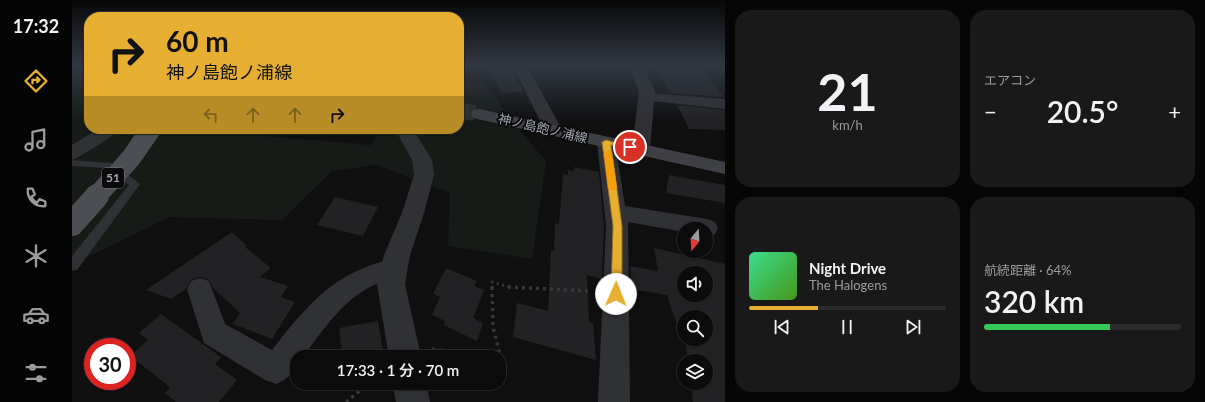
<!DOCTYPE html>
<html lang="ja">
<head>
<meta charset="utf-8">
<style>
  :root { --surface:#0b0b0c; --page:#19191a; --text:#f1f3f6; --muted:#9a9b9d; --line:#2b2b2d; --accent:#e7af31 }
  body { margin:0; font-family:Lato,"Noto Sans JP",sans-serif; background:var(--page); color:var(--text); height:100vh; display:flex; flex-direction:column; font-size:15px; white-space:nowrap }
  * { box-sizing:border-box; margin:0 }
  p { font-size:13px; color:var(--muted) }
  .icon { flex:none; width:22px; height:22px; fill:none; stroke:currentColor; stroke-width:2; stroke-linecap:round; stroke-linejoin:round }
  .map { position:relative; flex:1; overflow:hidden }
  .panel { display:flex; flex-direction:column; gap:10px; padding:10px; background:#060607; width:480px }
  .panel>* { flex:none }
  .top-card { position:absolute; left:12px; top:12px; width:380px; height:122px; border-radius:16px; box-shadow:0 1px 3px #0004,0 0 0 1px var(--line); background:#e7af31; color:#111; overflow:hidden }
  .needle { width:26px; rotate:198deg }
  .tools { position:absolute; left:605px; top:222px; display:grid; gap:8px }
  .tools a { display:grid; place-items:center; width:36px; height:36px; border-radius:50%; background:var(--surface); box-shadow:0 1px 3px #0004,0 0 0 1px var(--line); font-size:20px }
  .speed { position:absolute; left:12px; top:338px; display:flex; gap:8px; font-size:20px; font-weight:700; text-align:center }
  .speed>* { display:grid; place-content:center; width:52px; height:52px; border-radius:50%; background:var(--surface); box-shadow:0 1px 3px #0004,0 0 0 1px var(--line); line-height:1 }
  .speed .limit { border:6px solid #d22; background:#fff; color:#111 }
  .pin { position:absolute; display:grid; place-items:center; width:34px; height:34px; color:#fff; margin:-17px; border:2px solid #fff; border-radius:50%; box-shadow:0 1px 4px #0007 }
  .me { position:absolute; width:44px; margin:-22px; rotate:1deg; stroke-linejoin:round; filter:drop-shadow(0 0 3px #0008) }
  .turn { display:flex; align-items:center; gap:14px; height:84px; padding:0 16px; font-size:18px }
  .turn .icon { width:52px; height:52px; stroke-width:2.5 }
  .turn b { display:block; font-size:28px; line-height:34px }
  .lanes { display:flex; align-items:center; height:38px; padding:0 16px; background:#0003; justify-content:center; gap:20px; direction:ltr }
  .lanes .off { opacity:.35 }
  .big { font-size:30px; font-weight:600; line-height:1.1 }
  .panel .widget { flex:1; display:flex; flex-direction:column; justify-content:center; gap:6px; min-width:0; padding:0 14px; border-radius:16px; background:var(--page) }
  .panel .dial { align-items:center; gap:0 }
  .dial b { font-size:52px; line-height:1 }
  .song { display:flex; align-items:center; gap:12px }
  .cover { width:48px; height:48px; border-radius:6px; background:linear-gradient(135deg,hsl(150 70% 55%),hsl(100 70% 35%)) }
  .played { height:4px; border-radius:2px; background:linear-gradient(90deg,var(--accent) 35%,var(--line) 35%) }
  .keys { display:flex; justify-content:space-around; direction:ltr }
  .heat { display:flex; justify-content:space-between; align-items:center; font-size:22px; direction:ltr }
  .charge { height:6px; border-radius:3px; background:linear-gradient(90deg,#34c759 64%,var(--line) 0) }
  .panel .tiles { flex:1; display:grid; gap:10px; grid-template-columns:repeat(2,1fr) }
  .trip { position:absolute; left:218px; top:350px; width:216px; height:40px; border-radius:16px; background:var(--surface); box-shadow:0 1px 3px #0004,0 0 0 1px var(--line); font-weight:600; line-height:40px; text-align:center }
  main { display:flex; flex:1; min-height:0 }
  .tabs { display:flex; flex-direction:column; width:72px; justify-content:space-around; align-items:center; background:#040405; color:var(--muted) }
  .tabs .icon { width:28px; height:28px }
  .tabs .active { color:var(--accent) }
  .tabs b { font-size:18px; color:var(--text) }
  .map>svg:first-child { display:block }
  .green { fill:#161b17 }
  .building { fill:#222224; fill-rule:evenodd }
  .lines { fill:none; stroke-linecap:round; stroke-linejoin:round }
  .secondary-tunnel { stroke:#2c2d30; stroke-width:16; stroke-dasharray:16 8; stroke-linecap:butt }
  .path-far1 { stroke:#36383c; stroke-width:3; stroke-dasharray:2 3.5; stroke-linecap:butt }
  .path { stroke:#36383c; stroke-width:3.5; stroke-dasharray:3 4; stroke-linecap:butt }
  .service { fill:#303135; fill-rule:evenodd }
  .minor { fill:#303135; fill-rule:evenodd }
  .tertiary { fill:#303135; fill-rule:evenodd }
  .secondary { fill:#3e4045; fill-rule:evenodd }
  .primary-bridge-far1 { stroke:#4c4e54; stroke-width:20 }
  .primary-bridge { stroke:#4c4e54; stroke-width:24 }
  .route { fill:#e7af31; stroke:#967220 }
  .slow { fill:#f59e0b }
  .labels { text-anchor:middle; stroke-width:4; stroke-linejoin:round; paint-order:stroke }
  .shield { fill:#0a0a0b; stroke:#74767e; stroke-width:1 }
  .shield-label { font-size:12px; font-weight:bold; fill:#a1a5b0 }
  .street-label { font-size:13px; fill:#a1a5b0; stroke:#0a0a0b }
</style>
</head>
<body>
<main>
<nav class="tabs">
<b>17:32</b>
<svg class="icon active" aria-label="directions" viewBox="0 0 24 24"><path d="M12 3l9 9-9 9-9-9zM9 14v-3h6M13 9l2 2-2 2"/></svg>
<svg class="icon" aria-label="music" viewBox="0 0 24 24"><path d="M9 18V5l10-2v13"/><circle cx="6" cy="18" r="3"/><circle cx="16" cy="16" r="3"/></svg>
<svg class="icon" aria-label="phone" viewBox="0 0 24 24"><path d="M5 4h4l2 5-3 2q2 4 5 5l2-3 5 2v4C11 20 4 13 5 4z"/></svg>
<svg class="icon" aria-label="climate" viewBox="0 0 24 24"><path d="M12 3v18M4 7l16 10M4 17L20 7"/></svg>
<svg class="icon" aria-label="car" viewBox="0 0 24 24"><path d="M5 17H2v-5l4-1 3-4h7l3 4 3 1v5h-3M9 17h6M6 11h13"/><circle cx="7" cy="17" r="2"/><circle cx="17" cy="17" r="2"/></svg>
<svg class="icon" aria-label="filters" viewBox="0 0 24 24"><path d="M4 7h16M4 17h16"/><circle cx="9" cy="7" r="2"/><circle cx="15" cy="17" r="2"/></svg>
</nav>
<div class="map">
<svg width="653" height="402" viewBox="0 0 653 402">
  <rect width="100%" height="100%" fill="#0f0f10"/>
  <!-- green -->
  <path class="green" d="M0 66H17V129H172L171 134 299 145 310 129H387V84L407 81 423 95 431 110 474 161 460 259 376 246 378 193 305 165 260 171 210 220 97 217 0 265Z"/>
  <!-- building -->
  <path class="building" d="M583 66H629L652 97 598 93Z
    M438 68 450 88 452 92 430 93 417 69Z
    M605 105 653 110V130L617 129Z
    M502 167 527 172 532 226 530 279 515 275 517 322 521 323 524 360 441 337 445 303 476 311 479 251H482L483 223 487 224 491 174 496 175V170L502 171Z
    M597 175 653 185V203L594 193Z
    M263 197 306 207 291 236 245 225Z
    M160 232 175 246 173 247 199 268 188 277 216 286 209 297 223 302 200 339 161 324 168 313 141 288 137 280 128 277 119 280 114 289 99 299 74 290Z
    M582 248 653 264V402H621L619 383H634V361H616L613 339H634V317H612V334L611 329 606 328 595 295 560 289 558 266 586 271ZM612 273H634V295H612Z
    M374 268 405 281 402 286 412 290 401 318 411 323 405 341 372 325 373 321 360 315 368 297 361 294Z
    M89 314 149 357 143 364 165 380 147 402H104L93 393 98 387 58 356 76 340 67 333Z
    M306 321 312 357H270L267 328Z"/>
  <g class="lines">
    <!-- secondary-tunnel -->
    <path class="secondary-tunnel" d="M387 110 407 114"/>
    <!-- path-far1 -->
    <path class="path-far1" d="M420 288V282L441 288"/>
    <!-- path -->
    <path class="path" d="M420 287 421 327 428 355 425 357
      M436 287 518 291
      M360 349 411 357
      M274 402 297 383"/>
    <!-- service -->
    <path class="service" d="M0 160 40 163 68 184 5 270 0 271V256L57 185 34 168 0 166Z"/>
    <!-- minor -->
    <path class="minor" d="M576 93 653 99V109L571 100 569 97 571 94Z
      M534 137 540 138 543 142 553 206 635 219 643 222 646 228 643 234 635 237 634 229H612V232L556 222 558 402H526L534 226 525 142 528 138Z
      M322 259 331 262 334 269 331 276C323 279 315 280 307 283 274 295 251 330 231 357H225C225 371 216 379 204 384L193 380 132 343 115 289 119 281 128 278 137 281 153 324 200 350C235 305 264 270 322 259Z"/>
    <!-- tertiary -->
    <path class="tertiary" d="M441 66H455L491 131 488 135 482 136 476 135 473 131Z
      M557 66H571L583 91 578 149 576 153 569 155 562 153 560 149 567 91Z
      M26 129H49C46 133 5 159 0 160V145Z
      M323 129H341L360 160 362 175 352 213 338 255 333 284 349 357H317L305 284 312 255 330 213 342 175 340 160Z
      M320 383H354L358 402H324Z"/>
    <!-- secondary -->
    <path class="secondary" d="M407 109 653 162V174L401 118 399 114 401 110Z"/>
    <!-- primary-bridge-far1 -->
    <path class="primary-bridge-far1" d="M24 197 59 158 79 129"/>
    <!-- primary-bridge -->
    <path class="primary-bridge" d="M0 224 25 196"/>
  </g>
  <!-- sky -->
  <linearGradient id="sky" x2="0" y2="1"><stop stop-color="#080809"/><stop offset="0.54" stop-color="#313742"/><stop offset="1" stop-color="#313742" stop-opacity="0"/></linearGradient>
  <rect width="653" height="122" fill="url(#sky)"/>
  <!-- route -->
  <path class="route" d="M534 140 561 147 558 149 539 145 550 226V294L548 298 544 299 540 298 539 294 541 226 530 142Z"/>
  <!-- slow -->
  <path class="slow" d="M536 150 540 153 545 188 540 191 536 188 532 153Z"/>
  <g class="labels">
    <!-- shield labels -->
    <rect class="shield" x="30" y="168" width="22" height="20" rx="3"/>
    <g class="shield-label">
      <text x="41" y="182">51</text>
    </g>
    <!-- street labels -->
    <g class="street-label">
      <text transform="translate(471 128) rotate(13)" y="5">神ノ島飽ノ浦線</text>
    </g>
  </g>
</svg>
<div class="tools">
<a><svg class="needle" viewBox="-14 -14 28 28"><path d="M0-13l5 13h-10z" fill="#e53935"/><path d="M0 13l5-13h-10z" fill="#9a9b9d"/></svg></a>
<a><svg class="icon" aria-label="sound" viewBox="0 0 24 24"><path d="M4 9h4l5-4v14l-5-4H4zM17 9q2 3 0 6"/></svg></a>
<a><svg class="icon" aria-label="search" viewBox="0 0 24 24"><circle cx="10" cy="10" r="6"/><path d="M15 15l6 6"/></svg></a>
<a><svg class="icon" aria-label="layers" viewBox="0 0 24 24"><path d="M12 4l9 5-9 5-9-5zM3 14l9 5 9-5"/></svg></a>
</div>
<div class="speed"><div class="limit">30</div></div>
<div class="pin" style="left:558px;top:147px;background:#d93025"><svg class="icon" aria-label="arrive" viewBox="0 0 24 24"><path d="M6 21V4h12l-3 4 3 4H6"/></svg></div>
<svg class="me" style="left:544px;top:294px" viewBox="-20 -20 40 40"><circle r="19" fill="#fff"/><path d="M0-13L10 11 0 6-10 11z" fill="#e7af31"/></svg>
<div class="trip">17:33 · 1 分 · 70 m</div>
<div class="top-card">
<div class="turn"><svg class="icon" aria-label="right" viewBox="0 0 24 24"><path d="M7 20v-9h11M14 6l5 5-5 5"/></svg><div><b>60 m</b>神ノ島飽ノ浦線</div></div>
<div class="lanes"><svg class="icon off" aria-label="left" viewBox="0 0 24 24"><path d="M17 20v-9H6M10 6l-5 5 5 5"/></svg><svg class="icon off" aria-label="ahead" viewBox="0 0 24 24"><path d="M12 20V5M6 11l6-6 6 6"/></svg><svg class="icon off" aria-label="ahead" viewBox="0 0 24 24"><path d="M12 20V5M6 11l6-6 6 6"/></svg><svg class="icon" aria-label="right" viewBox="0 0 24 24"><path d="M7 20v-9h11M14 6l5 5-5 5"/></svg></div>
</div>
</div>
<section class="panel">
<div class="tiles">
<div class="widget dial"><b>21</b><p>km/h</p></div>
<div class="widget"><p>エアコン</p>
<div class="heat"><a>−</a><b class="big">20.5°</b><a>+</a></div>
</div>
<div class="widget">
<div class="song"><i class="cover"></i><div><b>Night Drive</b><p>The Halogens</p></div></div>
<div class="played"></div>
<div class="keys"><svg class="icon" aria-label="previous" viewBox="0 0 24 24"><path d="M18 5L8 12l10 7zM5 5v14"/></svg><svg class="icon" aria-label="pause" viewBox="0 0 24 24"><path d="M8 5v14M16 5v14"/></svg><svg class="icon" aria-label="next" viewBox="0 0 24 24"><path d="M6 5l10 7-10 7zM19 5v14"/></svg></div>
</div>
<div class="widget"><p>航続距離 · 64%</p><b class="big">320 km</b><div class="charge"></div></div>
</div>
</section>
</main>
</body>
</html>
